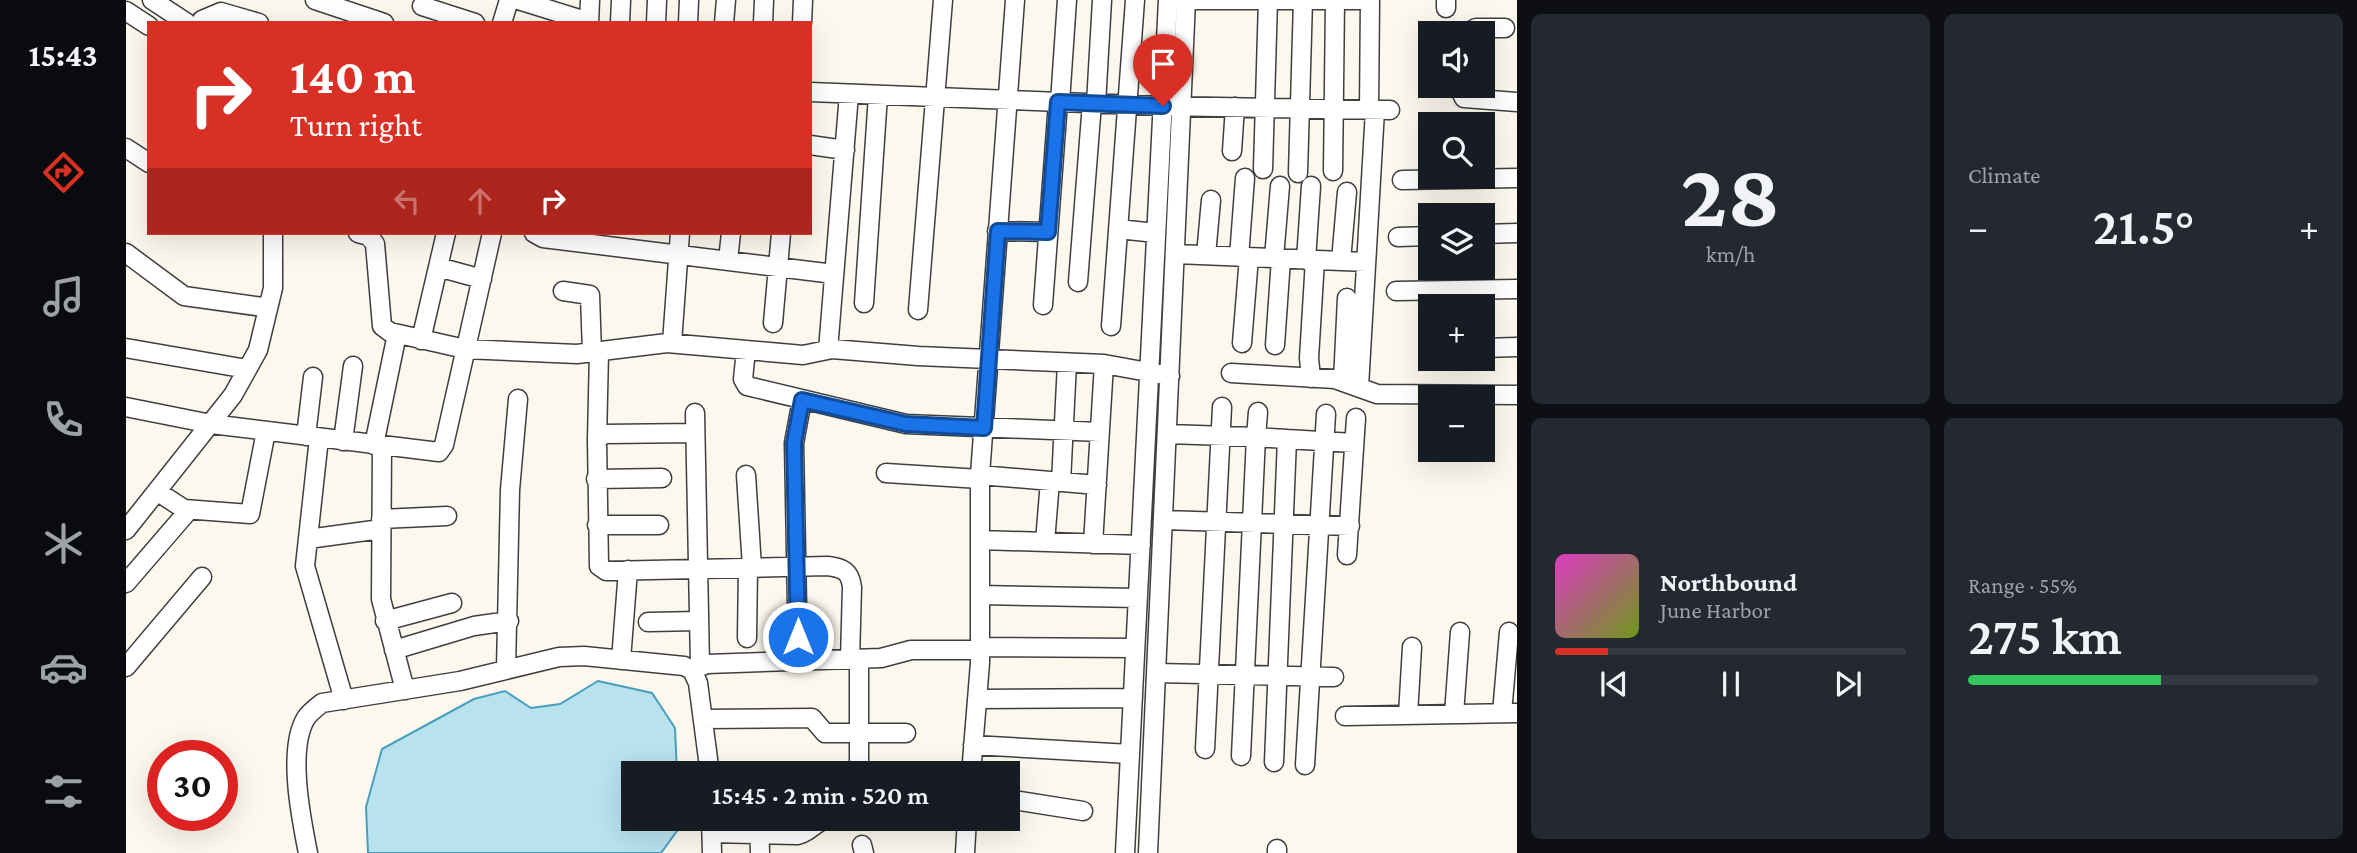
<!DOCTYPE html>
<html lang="en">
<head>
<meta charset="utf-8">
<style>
  :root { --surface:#171b24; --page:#242831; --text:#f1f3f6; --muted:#9ea1a6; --line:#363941; --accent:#d93025 }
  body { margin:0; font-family:"Crimson Pro",serif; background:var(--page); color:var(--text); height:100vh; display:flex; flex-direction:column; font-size:26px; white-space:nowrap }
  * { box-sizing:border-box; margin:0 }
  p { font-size:23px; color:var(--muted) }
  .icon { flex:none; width:38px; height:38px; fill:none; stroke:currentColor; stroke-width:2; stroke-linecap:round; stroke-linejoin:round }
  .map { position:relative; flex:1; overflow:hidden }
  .panel { display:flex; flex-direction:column; gap:14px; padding:14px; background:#0d0f14; width:840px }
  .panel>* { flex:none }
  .hud { position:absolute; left:21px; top:21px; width:665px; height:214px; border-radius:0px; box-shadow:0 7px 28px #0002; background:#d93025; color:#fff; overflow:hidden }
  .controls { position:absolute; left:1292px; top:21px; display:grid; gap:14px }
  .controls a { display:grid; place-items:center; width:77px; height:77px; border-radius:0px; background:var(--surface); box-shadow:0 7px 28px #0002; font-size:35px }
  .speed { position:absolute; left:21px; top:740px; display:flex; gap:14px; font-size:35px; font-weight:700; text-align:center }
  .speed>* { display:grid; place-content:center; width:91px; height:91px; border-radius:50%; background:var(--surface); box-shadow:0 7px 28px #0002; line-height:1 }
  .speed .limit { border:10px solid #d22; background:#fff; color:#111 }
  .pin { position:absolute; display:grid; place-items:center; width:60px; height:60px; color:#fff; margin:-72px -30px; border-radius:50% 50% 50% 0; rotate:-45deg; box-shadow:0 0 7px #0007 }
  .pin .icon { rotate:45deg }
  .me { position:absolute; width:77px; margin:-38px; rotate:0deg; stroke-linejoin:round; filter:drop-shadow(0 0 5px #0008) }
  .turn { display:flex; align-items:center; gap:24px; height:147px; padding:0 28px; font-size:32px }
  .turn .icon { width:91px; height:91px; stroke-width:2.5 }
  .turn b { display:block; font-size:49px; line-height:60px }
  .lanes { display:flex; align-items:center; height:66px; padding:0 28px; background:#0003; justify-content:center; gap:35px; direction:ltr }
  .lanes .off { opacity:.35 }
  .big { font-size:52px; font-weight:600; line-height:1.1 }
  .panel .card { flex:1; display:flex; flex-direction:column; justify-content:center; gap:10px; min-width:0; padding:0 24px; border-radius:10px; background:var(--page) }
  .panel .dial { align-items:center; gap:0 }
  .dial b { font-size:91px; line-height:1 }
  .song { display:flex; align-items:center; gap:21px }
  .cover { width:84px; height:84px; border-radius:10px; background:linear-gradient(135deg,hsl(310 70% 55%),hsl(80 70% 35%)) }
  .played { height:7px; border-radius:4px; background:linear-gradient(90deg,var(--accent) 15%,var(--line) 15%) }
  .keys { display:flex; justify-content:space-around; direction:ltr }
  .heat { display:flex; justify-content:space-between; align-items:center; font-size:38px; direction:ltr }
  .charge { height:10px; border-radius:5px; background:linear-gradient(90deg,#34c759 55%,var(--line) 0) }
  .panel .tiles { flex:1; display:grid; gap:14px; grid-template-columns:repeat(2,1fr) }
  .trip { position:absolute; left:495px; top:761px; width:399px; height:70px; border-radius:0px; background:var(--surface); box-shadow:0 7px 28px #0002; font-weight:600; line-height:70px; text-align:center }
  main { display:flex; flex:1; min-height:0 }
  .menu { display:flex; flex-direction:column; width:126px; justify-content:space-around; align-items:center; background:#090b0e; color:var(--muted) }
  .menu .icon { width:49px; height:49px }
  .menu .on { color:var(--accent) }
  .menu b { font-size:32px; color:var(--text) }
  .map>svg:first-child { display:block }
  .water { fill:#b8e2ee; stroke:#489fbd; stroke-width:2 }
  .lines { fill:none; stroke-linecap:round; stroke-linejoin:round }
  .minor-casing { stroke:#3f3f3f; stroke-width:21 }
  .minor { stroke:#fff; stroke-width:18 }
  .route-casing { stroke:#114b97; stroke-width:18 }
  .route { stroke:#1a73e8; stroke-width:12 }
</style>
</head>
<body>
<main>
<nav class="menu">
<b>15:43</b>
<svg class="icon on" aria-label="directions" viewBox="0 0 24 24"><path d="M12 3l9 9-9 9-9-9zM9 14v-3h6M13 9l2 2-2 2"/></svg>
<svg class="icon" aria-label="music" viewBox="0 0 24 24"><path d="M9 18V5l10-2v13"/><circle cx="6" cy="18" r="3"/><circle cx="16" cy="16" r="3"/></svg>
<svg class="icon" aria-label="phone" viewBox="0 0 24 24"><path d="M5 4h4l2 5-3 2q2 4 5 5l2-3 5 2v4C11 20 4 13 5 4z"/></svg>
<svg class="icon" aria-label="climate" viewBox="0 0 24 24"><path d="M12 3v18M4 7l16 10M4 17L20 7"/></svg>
<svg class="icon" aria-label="car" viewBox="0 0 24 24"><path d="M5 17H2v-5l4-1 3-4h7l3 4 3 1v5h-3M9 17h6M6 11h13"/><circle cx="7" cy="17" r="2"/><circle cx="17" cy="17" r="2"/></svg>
<svg class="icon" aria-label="filters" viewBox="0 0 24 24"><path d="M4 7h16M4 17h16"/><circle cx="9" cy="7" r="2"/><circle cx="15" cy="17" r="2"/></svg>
</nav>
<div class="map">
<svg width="1391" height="853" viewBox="0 0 1391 853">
  <rect width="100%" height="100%" fill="#fdf8ed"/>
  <!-- water -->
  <path class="water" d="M472 681 526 693 549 728 551 773 508 774V819H551V831L535 853H242L240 807 256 749 348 699 379 691 405 708 434 704Z"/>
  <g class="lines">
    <defs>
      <path id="minor" d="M26 0 61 23
        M189 0 258 23
        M392 0 463 22
        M1060 0H1244
        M296 6 349 23
        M1320 8V0
        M0 11 23 26
        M76 20 95 12 133 23
        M376 23 383 0
        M463 23 464 0
        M494 23 495 0
        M530 23 531 0
        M562 23 563 0
        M598 23 600 0
        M637 23 638 0
        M676 23 677 0
        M1342 33 1350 28H1379
        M1332 86 1338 98 1391 102
        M684 92 1037 106 1264 110
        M934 102 941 0
        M970 104 976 0
        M1243 110 1244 0
        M684 145 719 150
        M0 148 23 163
        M1106 151 1109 107
        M1137 169 1142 0
        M1207 171 1209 1
        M1172 173 1177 0
        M1276 180 1391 178
        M992 229 1030 233
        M871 231 922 232
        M232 233 243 236 249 244 256 326 264 332 339 349 451 354 541 343 677 355 706 349 792 356 978 364 1044 376
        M408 233 417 238 708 274
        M1356 234 1391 233
        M1272 237 1304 236
        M0 253 58 296 137 307
        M1050 254 1240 262
        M1080 255 1085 200
        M1113 257 1119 178
        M1148 258 1154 186
        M602 260 605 233
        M1180 260 1185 186
        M1215 261 1221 192
        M312 267 356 279
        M952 282 966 103
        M437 291 464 295 466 353
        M1270 291 1391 289
        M738 303 752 95
        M917 305 932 102
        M792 310 817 0
        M647 323 655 233
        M985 326 1009 0
        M295 340 320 233
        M546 343 554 233
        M1116 343 1123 257
        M1149 345 1155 259
        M0 348 121 369
        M1356 348 1391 347
        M620 350 617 379 621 386 780 424 974 432
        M702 350 723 94
        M1105 373 1209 379 1251 394 1391 395
        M1185 378 1183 358 1189 260
        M1217 381 1221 298
        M1233 387 1249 110
        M0 407 85 424 313 452 318 445 366 233
        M1132 412 1130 437 1161 439
        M569 413 574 665
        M569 433 478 434 471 440 473 566 480 571 702 566C717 568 724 571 726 587L724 659
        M1042 434 1130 437 1115 756
        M180 436 187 377
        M193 438 179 566 218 700
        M471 440 473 352
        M217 441 227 366
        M248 445 271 334
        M256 446 255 599 279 690
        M760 473 854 479
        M620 475 626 567
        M854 475 971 485
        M470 479 536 478
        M935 482 941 363
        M32 492 58 509 124 514 140 431
        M255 519 321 516
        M1038 520 1224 526
        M471 525H533
        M0 530 107 395 132 350 147 288V233
        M182 539 255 529
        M854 540 1015 545
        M919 542 924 481
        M967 544 978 364
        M1221 555 1230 418
        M0 583 63 510
        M854 595 1012 598
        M259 621 326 603
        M522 622 573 621
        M621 638 622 567
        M854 647 1009 648
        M268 650 348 626 383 621
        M495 660 502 570
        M672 661 668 443 676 400
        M0 667 76 577
        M380 669 384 490 392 399
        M566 670 581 664 755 658 785 650H854
        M1031 673 1208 677
        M851 699 1007 698
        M1376 713 1383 632
        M1328 714 1334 632
        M1282 715 1286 647
        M1219 716 1391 713
        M577 719 686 718 699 733H780
        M847 745 1004 754
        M1079 749 1096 407
        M1148 762 1161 439 1227 443
        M1179 765 1200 414
        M733 774V659
        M845 774 854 663V475L889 0
        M882 799 957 811
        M585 819 586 853
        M633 819 634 853
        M586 833 671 835C684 833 688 822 701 819H766
        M736 845 738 853
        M1151 849V853
        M182 853C175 818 161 749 180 718 184 712 191 707 196 703L334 681 433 657 458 656 558 666 566 670 572 683 584 774
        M839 853 841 819
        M999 853 1042 0
        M1022 853 1060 0"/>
    </defs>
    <!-- minor casing -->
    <use href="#minor" class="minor-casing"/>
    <!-- minor -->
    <use href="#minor" class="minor"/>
  </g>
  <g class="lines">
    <defs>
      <path id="route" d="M672 637 668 443 676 400 780 424 858 428 872 231 922 232 932 102 1037 106"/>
    </defs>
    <!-- route casing -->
    <use href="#route" class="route-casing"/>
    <!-- route -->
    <use href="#route" class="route"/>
  </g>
</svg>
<div class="controls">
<a><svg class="icon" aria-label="sound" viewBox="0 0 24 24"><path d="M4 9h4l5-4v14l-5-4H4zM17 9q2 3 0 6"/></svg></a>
<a><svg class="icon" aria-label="search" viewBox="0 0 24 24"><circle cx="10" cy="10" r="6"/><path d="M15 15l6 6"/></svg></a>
<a><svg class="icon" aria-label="layers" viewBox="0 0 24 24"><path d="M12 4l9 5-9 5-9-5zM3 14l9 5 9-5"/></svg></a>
<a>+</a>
<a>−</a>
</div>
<div class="speed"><div class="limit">30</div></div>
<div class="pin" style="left:1037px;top:106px;background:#d93025"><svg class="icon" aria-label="arrive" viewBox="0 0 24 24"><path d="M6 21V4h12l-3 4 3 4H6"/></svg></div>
<svg class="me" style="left:672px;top:637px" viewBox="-20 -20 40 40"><circle r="17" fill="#1a73e8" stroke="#fff" stroke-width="3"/><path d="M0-11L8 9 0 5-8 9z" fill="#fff"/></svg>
<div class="trip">15:45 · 2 min · 520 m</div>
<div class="hud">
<div class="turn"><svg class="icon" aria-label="right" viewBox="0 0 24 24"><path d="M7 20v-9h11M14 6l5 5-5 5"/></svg><div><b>140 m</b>Turn right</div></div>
<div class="lanes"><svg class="icon off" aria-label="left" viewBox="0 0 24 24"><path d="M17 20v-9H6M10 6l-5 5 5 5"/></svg><svg class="icon off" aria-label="ahead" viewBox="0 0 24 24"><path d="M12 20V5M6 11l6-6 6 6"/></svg><svg class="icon" aria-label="right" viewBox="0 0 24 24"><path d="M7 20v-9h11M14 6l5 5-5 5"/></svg></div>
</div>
</div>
<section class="panel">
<div class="tiles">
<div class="card dial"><b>28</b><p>km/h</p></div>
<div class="card"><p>Climate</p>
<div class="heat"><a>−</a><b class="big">21.5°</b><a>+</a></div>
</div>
<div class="card">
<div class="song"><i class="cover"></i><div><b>Northbound</b><p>June Harbor</p></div></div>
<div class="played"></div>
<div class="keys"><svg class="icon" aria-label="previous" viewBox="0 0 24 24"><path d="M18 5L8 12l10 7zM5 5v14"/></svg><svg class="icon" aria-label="pause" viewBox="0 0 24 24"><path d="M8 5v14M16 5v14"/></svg><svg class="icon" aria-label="next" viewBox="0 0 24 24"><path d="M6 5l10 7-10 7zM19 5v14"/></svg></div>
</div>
<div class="card"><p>Range · 55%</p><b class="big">275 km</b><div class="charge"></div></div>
</div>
</section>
</main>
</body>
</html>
